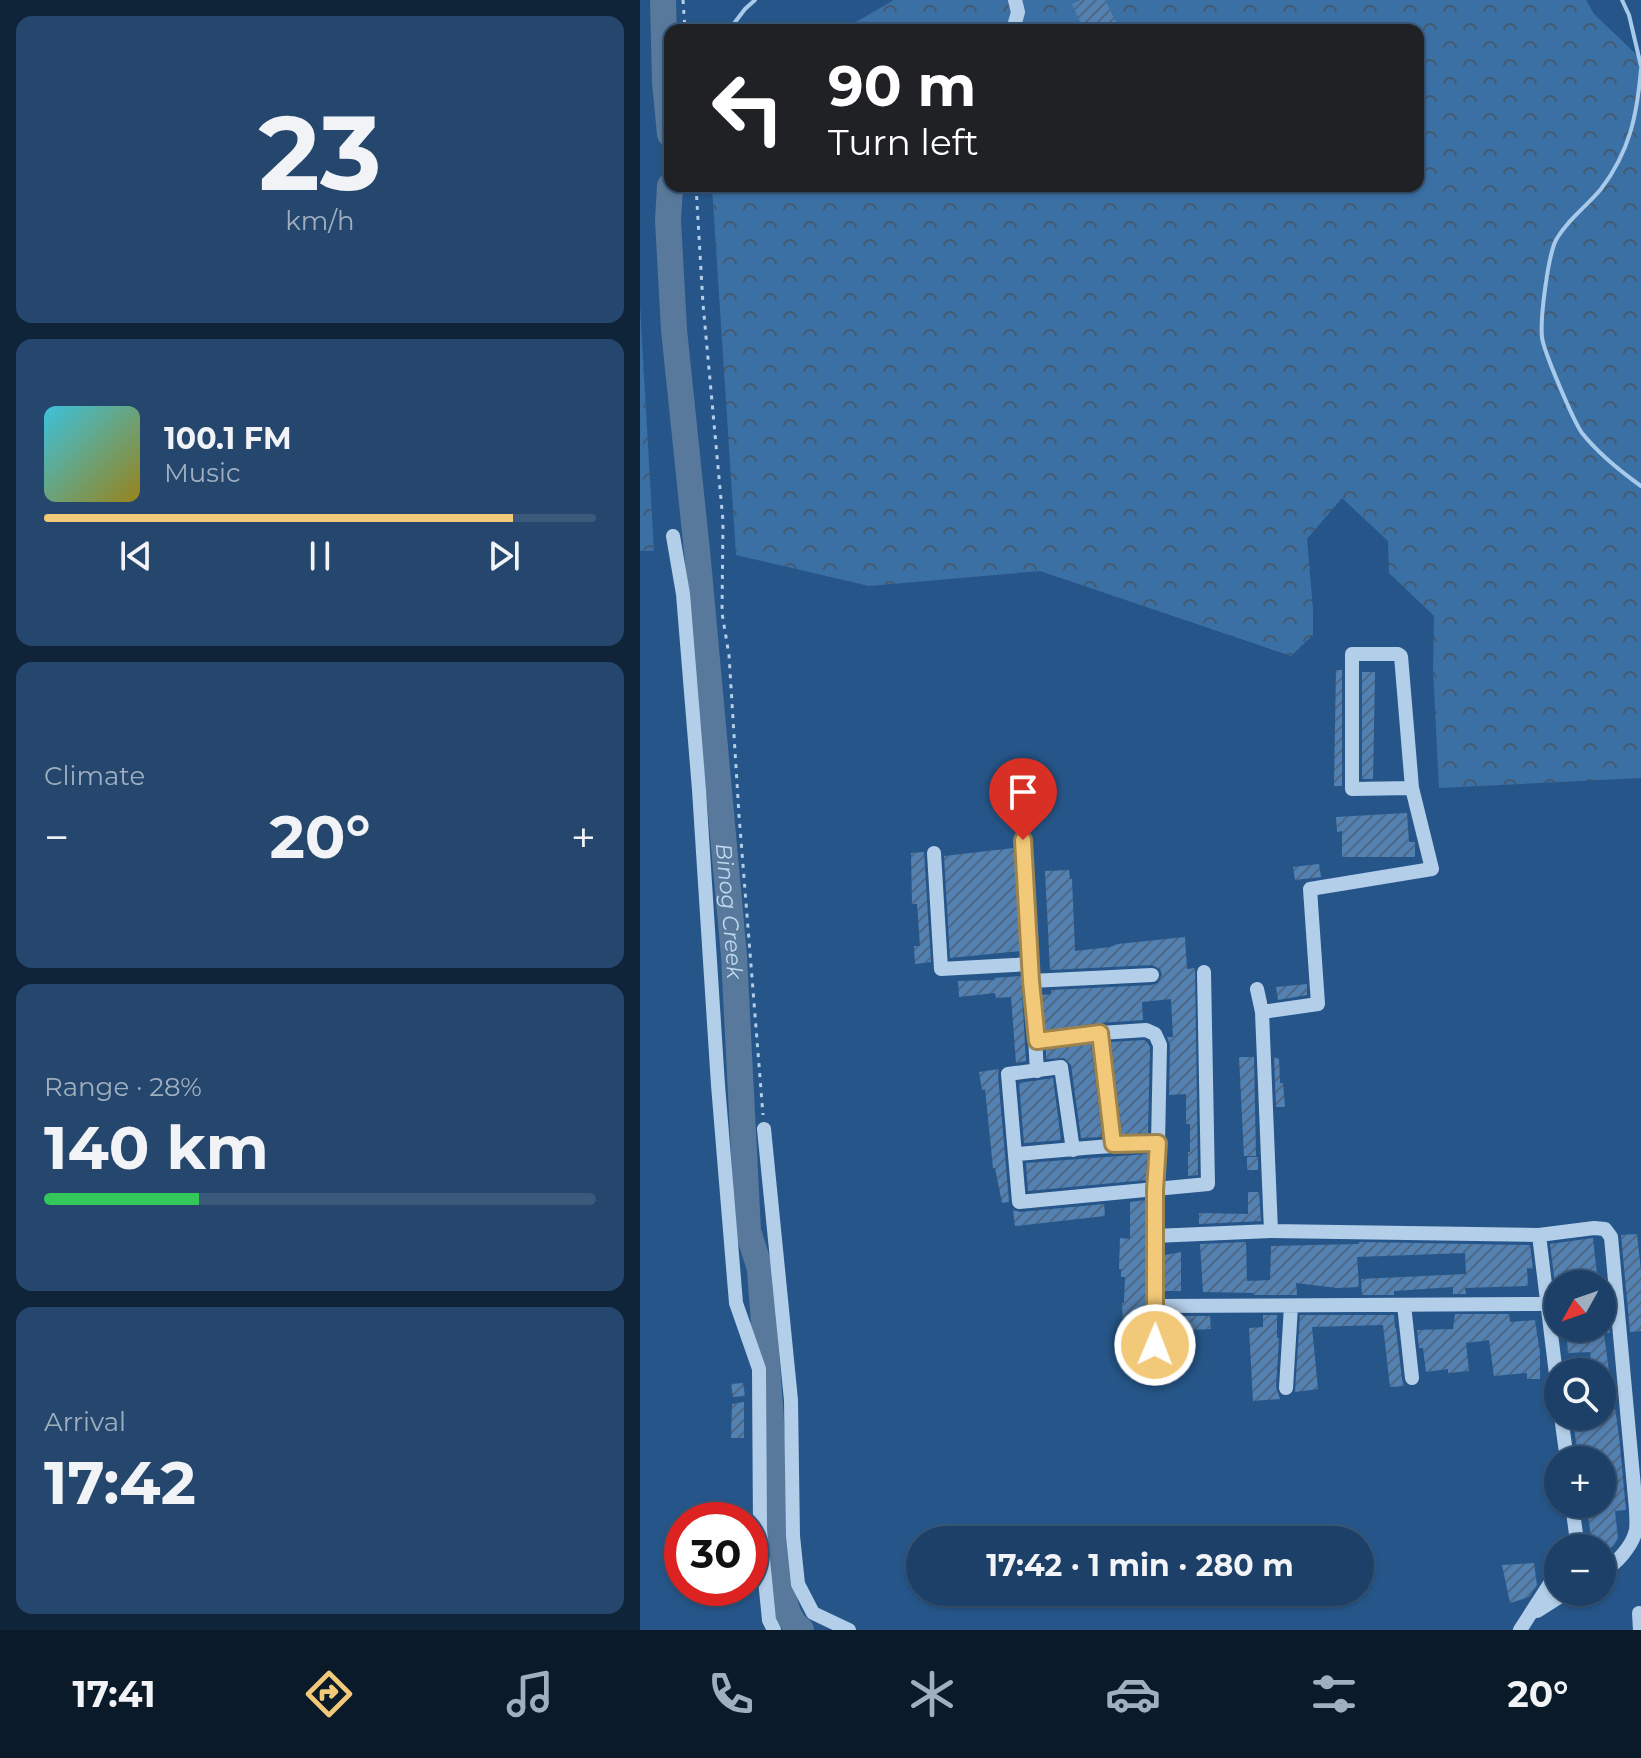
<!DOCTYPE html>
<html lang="en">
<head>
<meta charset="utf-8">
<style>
  :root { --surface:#1c4067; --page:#25476d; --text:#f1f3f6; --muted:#a0afc0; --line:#3a597b; --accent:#f2c978 }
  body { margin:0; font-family:Montserrat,sans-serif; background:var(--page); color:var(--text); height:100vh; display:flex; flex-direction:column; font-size:30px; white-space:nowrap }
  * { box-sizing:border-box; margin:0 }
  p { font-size:26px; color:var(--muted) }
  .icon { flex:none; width:44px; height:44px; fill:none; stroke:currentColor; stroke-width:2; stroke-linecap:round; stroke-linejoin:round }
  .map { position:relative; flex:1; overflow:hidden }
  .details { display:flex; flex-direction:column; gap:16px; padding:16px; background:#0f2339; width:640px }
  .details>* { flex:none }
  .banner { position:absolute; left:24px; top:24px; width:760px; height:168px; border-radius:16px; box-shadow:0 2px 6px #0004,0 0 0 2px var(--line); background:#202124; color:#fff; overflow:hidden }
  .needle { width:52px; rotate:230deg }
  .buttons { position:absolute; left:904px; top:1270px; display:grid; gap:16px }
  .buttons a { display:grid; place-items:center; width:72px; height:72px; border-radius:50%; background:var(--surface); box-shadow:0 2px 6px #0004,0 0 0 2px var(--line); font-size:40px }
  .speed { position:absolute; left:24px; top:1502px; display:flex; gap:16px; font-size:40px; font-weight:700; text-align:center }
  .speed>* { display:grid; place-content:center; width:104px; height:104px; border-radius:50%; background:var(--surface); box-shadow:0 2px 6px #0004,0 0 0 2px var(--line); line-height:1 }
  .speed .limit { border:12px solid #d22; background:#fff; color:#111 }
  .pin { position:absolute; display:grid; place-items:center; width:68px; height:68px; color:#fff; margin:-82px -34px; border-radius:50% 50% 50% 0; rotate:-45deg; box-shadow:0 0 8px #0007 }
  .pin .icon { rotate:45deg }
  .me { position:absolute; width:88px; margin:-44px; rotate:1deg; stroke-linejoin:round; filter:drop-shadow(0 0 6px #0008) }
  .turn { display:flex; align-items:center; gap:28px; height:168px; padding:0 32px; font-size:36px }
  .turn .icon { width:104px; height:104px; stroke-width:2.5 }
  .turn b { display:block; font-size:56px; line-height:68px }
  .big { font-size:60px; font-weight:700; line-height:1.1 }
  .details .tile { flex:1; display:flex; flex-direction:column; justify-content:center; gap:12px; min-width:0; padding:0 28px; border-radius:16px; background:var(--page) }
  .details .dial { align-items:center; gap:0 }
  .dial b { font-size:104px; line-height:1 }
  .song { display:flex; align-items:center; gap:24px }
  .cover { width:96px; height:96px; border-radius:12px; background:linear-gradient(135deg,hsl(190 70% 55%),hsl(50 70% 35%)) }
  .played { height:8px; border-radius:4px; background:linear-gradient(90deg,var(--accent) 85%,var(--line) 85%) }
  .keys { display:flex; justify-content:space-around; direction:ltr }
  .heat { display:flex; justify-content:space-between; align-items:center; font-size:44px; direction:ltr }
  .charge { height:12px; border-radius:6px; background:linear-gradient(90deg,#34c759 28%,var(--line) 0) }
  .trip { position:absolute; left:266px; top:1526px; width:468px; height:80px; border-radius:40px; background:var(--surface); box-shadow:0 2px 6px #0004,0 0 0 2px var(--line); font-weight:700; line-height:80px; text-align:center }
  .menu { display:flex; height:128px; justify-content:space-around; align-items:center; background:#0b1a29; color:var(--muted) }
  .menu .icon { width:56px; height:56px }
  .menu .on { color:var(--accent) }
  .menu b { font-size:36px; color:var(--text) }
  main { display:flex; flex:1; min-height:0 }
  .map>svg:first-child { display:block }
  .forest { fill:url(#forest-crowns) }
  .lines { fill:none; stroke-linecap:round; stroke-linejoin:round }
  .stream { stroke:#a7c9ea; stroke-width:4 }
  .river { stroke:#58799b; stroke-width:26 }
  .building { fill:url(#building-hatch) }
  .path { stroke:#b3cee9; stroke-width:3; stroke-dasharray:4 6; stroke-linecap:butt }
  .minor { stroke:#b3cee9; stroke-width:14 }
  .route-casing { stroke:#9d834e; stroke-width:20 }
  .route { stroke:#f2c978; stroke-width:14 }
  .labels { text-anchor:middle; stroke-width:8; stroke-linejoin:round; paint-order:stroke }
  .water-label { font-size:22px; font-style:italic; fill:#bfd8f0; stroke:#265689 }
</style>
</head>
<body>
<main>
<section class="details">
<div class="tile dial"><b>23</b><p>km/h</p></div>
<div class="tile">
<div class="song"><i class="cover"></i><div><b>100.1 FM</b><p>Music</p></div></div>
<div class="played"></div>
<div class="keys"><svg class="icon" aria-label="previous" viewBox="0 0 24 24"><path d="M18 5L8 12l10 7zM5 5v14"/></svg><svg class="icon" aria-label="pause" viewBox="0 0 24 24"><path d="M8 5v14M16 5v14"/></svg><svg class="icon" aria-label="next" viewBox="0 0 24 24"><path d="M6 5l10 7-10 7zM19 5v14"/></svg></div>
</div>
<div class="tile"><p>Climate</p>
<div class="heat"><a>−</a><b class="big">20°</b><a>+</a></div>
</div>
<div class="tile"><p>Range · 28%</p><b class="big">140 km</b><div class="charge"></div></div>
<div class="tile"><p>Arrival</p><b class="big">17:42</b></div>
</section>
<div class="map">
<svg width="1001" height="1630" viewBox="0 0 1001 1630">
  <defs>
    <pattern id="forest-crowns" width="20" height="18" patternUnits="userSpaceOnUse" patternTransform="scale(2)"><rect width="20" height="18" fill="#3b70a5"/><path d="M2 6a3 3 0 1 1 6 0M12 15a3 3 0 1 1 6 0" fill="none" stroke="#455a70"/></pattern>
    <pattern id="building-hatch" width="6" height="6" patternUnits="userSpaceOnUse" patternTransform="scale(2)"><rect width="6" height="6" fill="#5381b2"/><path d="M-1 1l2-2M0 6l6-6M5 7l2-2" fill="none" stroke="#506984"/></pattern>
  </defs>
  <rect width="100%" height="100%" fill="#265689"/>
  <!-- forest -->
  <path class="forest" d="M254 0H946L954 14 1001 59V778L799 788 793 669 794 616 749 573 748 541 702 498 667 539 673 609V635L651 656 400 571 229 586 96 555 72 186H778V30H202Z
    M0 306 14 551H0Z"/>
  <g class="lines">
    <!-- stream -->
    <path class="stream" d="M982 0 989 15 1001 66
      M23 27H45L52 30
      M89 30 105 9 115 0
      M1001 69C997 115 990 151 961 189 947 206 927 220 916 240 908 256 900 318 902 337 903 350 934 422 942 433 958 453 980 471 1001 486"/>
    <!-- river -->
    <g class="river">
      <path d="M23 0 25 82 30 134"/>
      <path id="s1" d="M30 186 28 220 34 330 58 561 94 956 108 1231 120 1269 130 1406 142 1590C145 1605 148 1621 161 1630"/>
    </g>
  </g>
  <!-- building -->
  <path class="building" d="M441 0H465L480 30H444L432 4Z
    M696 670H702V786H694Z
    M722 672H735L733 779H722Z
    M767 813 769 842H775V857H702V831L697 832 696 817Z
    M374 848 380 951 310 958 304 856Z
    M284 852 291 962 275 964 274 946H280L277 904H272L271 853Z
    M679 864 681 877 655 880 653 867Z
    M429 870 430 879H432L435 951 470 947 478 944 545 937 547 969 555 968 558 1175 548 1176V1152H550V1124H546V1094L529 1095 530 1045 527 1037H533L531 999 502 1002 503 1020 459 1023 405 1030 402 995 411 994V990L512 985 518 983 522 975 520 969 512 965 410 970 405 871Z
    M381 976 386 1061 376 1063 371 997 356 998 355 993 319 997 318 981 355 980 354 978Z
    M667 984V995L638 1000 636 987Z
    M504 1040 507 1042 510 1047 508 1133 482 1135 471 1042Z
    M451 1044 462 1137 441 1138 431 1065 424 1058 406 1059V1050Z
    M599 1057H614L616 1156H604Z
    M634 1057 639 1059 640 1083H643L645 1107H636Z
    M359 1069 358 1075 369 1202 362 1203 355 1168H353L345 1089 342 1090 339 1072Z
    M413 1078 421 1140 384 1143 379 1083Z
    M507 1154 506 1180 388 1191 386 1163Z
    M607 1157H618V1170H607Z
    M608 1192H619L621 1221 559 1224V1213L608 1214Z
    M505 1200V1346L484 1348 482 1303H484L485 1277H481V1269H479L480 1238 490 1239V1202Z
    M464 1204 465 1216 375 1226 373 1210 380 1212Z
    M997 1234 1001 1270V1331L990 1332 981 1235Z
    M953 1238 958 1284H915L910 1244Z
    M606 1242 607 1281 630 1280 631 1246 719 1244V1242H721L890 1245 893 1269 887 1268 888 1286 825 1288 826 1294H813V1287L754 1291V1295H722L721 1279 826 1274 825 1253 717 1257 719 1287 697 1288 656 1283 657 1295H614V1293L563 1292 560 1244Z
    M541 1252V1291H525V1255Z
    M815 1314H869L870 1322 895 1320 900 1353V1379H887V1373L854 1376 849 1340 826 1343 829 1371 808 1373V1369L786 1372 783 1348H779L777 1330 813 1329Z
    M623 1315H637V1338H639L636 1387 640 1399 613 1401 609 1328 623 1327Z
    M660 1315H754L755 1328H756L762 1379 764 1386 750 1387 743 1325 672 1327 678 1389 655 1392Z
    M525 1316H570L571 1329 525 1331Z
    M968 1317 970 1333H964L969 1372H952L950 1352 928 1353 926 1329 962 1328V1318Z
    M103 1383 105 1396 93 1397 91 1384Z
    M974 1401 979 1436 986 1510 975 1511 978 1538 973 1546 962 1555V1548H953L946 1504H962V1460H939L932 1416H962V1403Z
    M104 1402V1438H91L92 1404Z
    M894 1563 897 1585 889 1597 870 1603 862 1565Z"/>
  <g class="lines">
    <!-- path -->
    <path class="path" d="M43 0 45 30
      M56 186 63 304 83 521 82 613 89 655 99 815 123 1115"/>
    <!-- minor -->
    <path class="minor" d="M373 30 378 12 375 0
      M33 536 43 594 59 790 78 1085 96 1303 119 1369 120 1529 129 1620 134 1630
      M383 840 397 1071
      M294 853 301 969 390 964
      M391 981 512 975
      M617 989 622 1012 631 1231
      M622 1012 678 1004 670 889 792 869 772 788 712 789V654H758L761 656 772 788
      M460 1033 473 1144
      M397 1041 460 1033 506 1030 515 1034 520 1045 518 1143 515 1190V1345
      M124 1129 151 1400 153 1536 158 1584 173 1613 209 1630
      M433 1150 421 1067 368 1074 379 1202 568 1184 564 972
      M376 1154C424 1150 471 1145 518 1143
      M899 1235 954 1228 965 1229 971 1237 996 1509C996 1515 997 1524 996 1530 992 1547 976 1564 962 1572
      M514 1236 631 1231 899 1235 918 1391
      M764 1305 772 1378
      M515 1306 907 1304
      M646 1388 651 1306
      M921 1416 927 1460
      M932 1504 937 1542 933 1548
      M897 1611 927 1592
      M999 1613 1000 1630
      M880 1630 918 1571"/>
  </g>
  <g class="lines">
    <defs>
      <path id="route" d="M383 840 391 981 397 1041 460 1033 473 1144 518 1143 515 1190V1345"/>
    </defs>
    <!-- route casing -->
    <use href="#route" class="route-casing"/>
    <!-- route -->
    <use href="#route" class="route"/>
  </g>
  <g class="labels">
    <!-- water labels -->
    <g class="water-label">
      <text dy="8" stroke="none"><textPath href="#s1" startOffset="728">Binog Creek</textPath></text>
    </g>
  </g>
</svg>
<div class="buttons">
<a><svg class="needle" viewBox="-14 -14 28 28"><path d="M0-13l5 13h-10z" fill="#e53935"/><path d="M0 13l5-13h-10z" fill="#a0afc0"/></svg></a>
<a><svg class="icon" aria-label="search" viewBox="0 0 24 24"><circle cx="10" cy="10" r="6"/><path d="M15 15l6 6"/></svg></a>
<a>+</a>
<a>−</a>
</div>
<div class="speed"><div class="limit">30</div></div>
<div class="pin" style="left:383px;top:840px;background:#d93025"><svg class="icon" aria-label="arrive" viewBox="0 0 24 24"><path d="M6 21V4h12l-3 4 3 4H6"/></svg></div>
<svg class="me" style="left:515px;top:1345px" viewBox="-20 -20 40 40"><circle r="17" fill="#f2c978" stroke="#fff" stroke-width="3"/><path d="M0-11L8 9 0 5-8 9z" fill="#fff"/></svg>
<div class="trip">17:42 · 1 min · 280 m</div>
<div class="banner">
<div class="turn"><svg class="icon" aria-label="left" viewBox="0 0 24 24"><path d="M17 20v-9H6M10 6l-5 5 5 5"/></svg><div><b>90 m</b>Turn left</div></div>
</div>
</div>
</main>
<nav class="menu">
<b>17:41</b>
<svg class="icon on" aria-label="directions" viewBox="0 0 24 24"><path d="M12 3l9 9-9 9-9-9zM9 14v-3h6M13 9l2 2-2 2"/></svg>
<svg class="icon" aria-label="music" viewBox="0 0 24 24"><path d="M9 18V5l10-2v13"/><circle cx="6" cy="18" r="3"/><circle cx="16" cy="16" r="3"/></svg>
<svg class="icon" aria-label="phone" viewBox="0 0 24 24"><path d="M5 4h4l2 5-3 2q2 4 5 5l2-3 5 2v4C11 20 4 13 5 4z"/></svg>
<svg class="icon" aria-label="climate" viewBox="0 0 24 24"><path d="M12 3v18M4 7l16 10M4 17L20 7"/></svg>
<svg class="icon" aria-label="car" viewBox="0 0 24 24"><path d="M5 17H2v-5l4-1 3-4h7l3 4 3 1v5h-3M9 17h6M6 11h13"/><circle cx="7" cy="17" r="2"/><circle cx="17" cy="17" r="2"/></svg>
<svg class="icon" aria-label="filters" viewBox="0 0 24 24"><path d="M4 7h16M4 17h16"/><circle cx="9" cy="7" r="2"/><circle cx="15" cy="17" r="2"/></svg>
<b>20°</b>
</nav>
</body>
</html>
